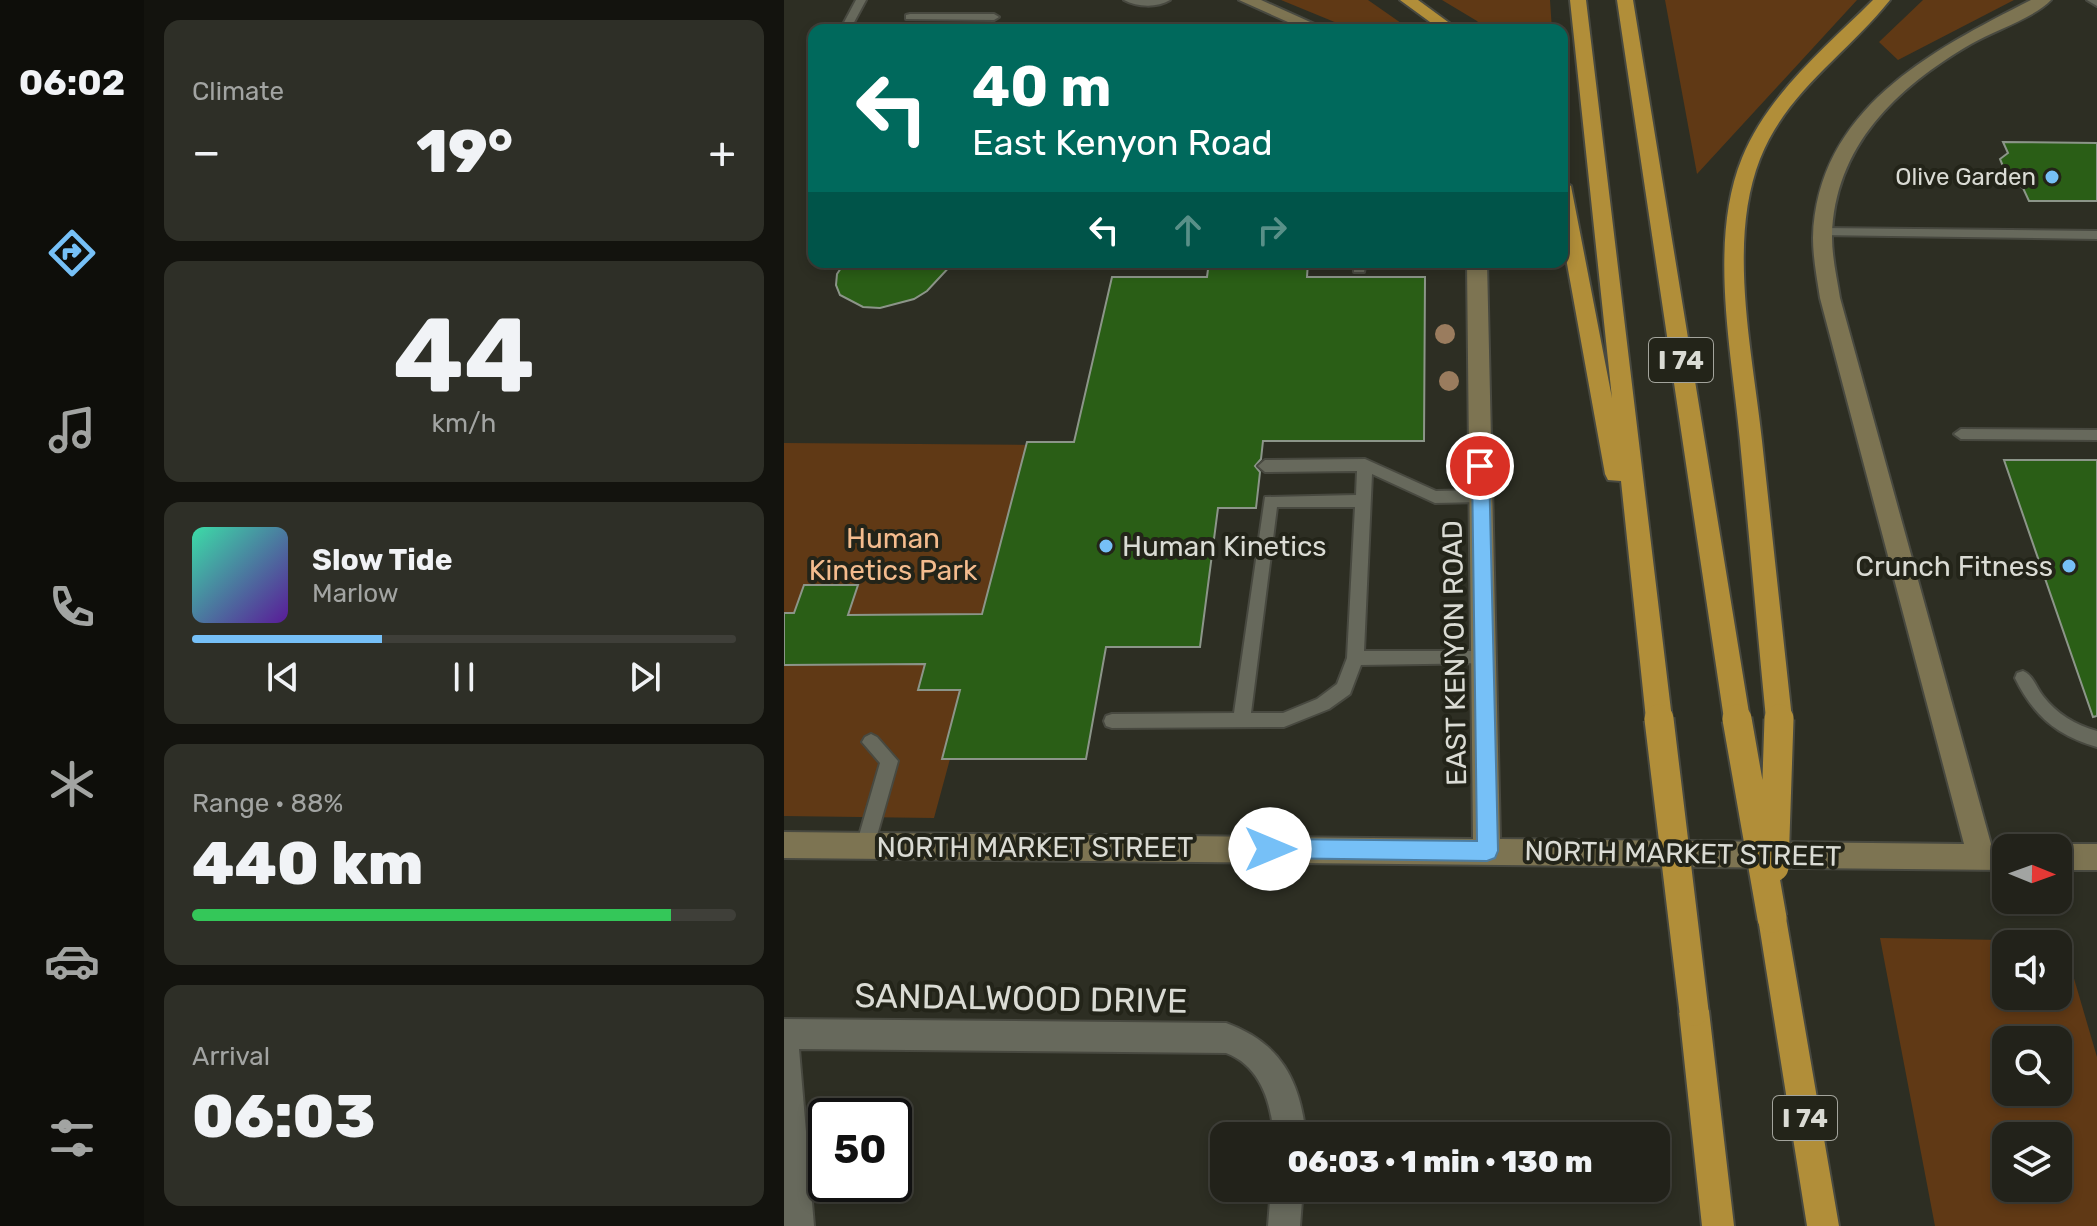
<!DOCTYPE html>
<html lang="en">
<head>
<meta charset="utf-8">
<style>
  :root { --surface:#22221a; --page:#2e2f27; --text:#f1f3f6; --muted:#a2a4a2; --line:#3f3f39; --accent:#76c0f7 }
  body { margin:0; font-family:Rubik,sans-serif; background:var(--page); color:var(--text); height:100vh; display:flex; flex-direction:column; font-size:30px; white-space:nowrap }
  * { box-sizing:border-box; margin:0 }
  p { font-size:26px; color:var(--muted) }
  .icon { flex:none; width:44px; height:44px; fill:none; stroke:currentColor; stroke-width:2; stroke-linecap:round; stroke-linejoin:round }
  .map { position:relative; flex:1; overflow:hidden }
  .details { display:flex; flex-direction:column; gap:20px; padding:20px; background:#13130e; width:640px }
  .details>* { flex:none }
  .banner { position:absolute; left:24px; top:24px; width:760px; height:244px; border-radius:16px; box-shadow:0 4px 12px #0003,0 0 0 2px var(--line); background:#00695c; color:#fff; overflow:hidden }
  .needle { width:52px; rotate:91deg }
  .fabs { position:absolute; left:1208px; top:834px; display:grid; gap:16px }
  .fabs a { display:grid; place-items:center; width:80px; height:80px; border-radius:16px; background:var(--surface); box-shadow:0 4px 12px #0003,0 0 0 2px var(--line); font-size:40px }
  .speed { position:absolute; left:24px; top:1098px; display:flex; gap:16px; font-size:40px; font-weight:700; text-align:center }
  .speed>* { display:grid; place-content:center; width:104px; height:104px; border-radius:50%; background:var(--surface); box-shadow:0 4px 12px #0003,0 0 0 2px var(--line); line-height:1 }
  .speed .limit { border:4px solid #111; border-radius:12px; background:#fff; color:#111 }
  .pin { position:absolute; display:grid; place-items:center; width:68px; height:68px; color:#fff; margin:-34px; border:4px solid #fff; border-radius:50%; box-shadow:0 2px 8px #0007 }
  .me { position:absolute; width:88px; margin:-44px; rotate:90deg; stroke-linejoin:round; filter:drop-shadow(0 0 6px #0008) }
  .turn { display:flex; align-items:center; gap:28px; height:168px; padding:0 32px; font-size:36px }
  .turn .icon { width:104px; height:104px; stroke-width:2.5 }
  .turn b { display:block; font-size:56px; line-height:68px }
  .lanes { display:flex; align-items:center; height:76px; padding:0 32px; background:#0003; justify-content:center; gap:40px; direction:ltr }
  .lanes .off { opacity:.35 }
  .big { font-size:60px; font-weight:800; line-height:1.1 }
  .details .widget { flex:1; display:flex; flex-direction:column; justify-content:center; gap:12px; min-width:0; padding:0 28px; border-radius:16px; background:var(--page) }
  .details .dial { align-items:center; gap:0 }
  .dial b { font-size:104px; line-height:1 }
  .song { display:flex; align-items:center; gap:24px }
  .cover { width:96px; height:96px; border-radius:12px; background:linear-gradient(135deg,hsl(160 70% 55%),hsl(270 70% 35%)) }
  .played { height:8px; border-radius:4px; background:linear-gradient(90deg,var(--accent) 35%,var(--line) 35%) }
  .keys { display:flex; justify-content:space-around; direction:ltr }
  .heat { display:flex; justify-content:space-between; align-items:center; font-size:44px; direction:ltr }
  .charge { height:12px; border-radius:6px; background:linear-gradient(90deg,#34c759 88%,var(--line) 0) }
  .trip { position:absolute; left:426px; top:1122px; width:460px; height:80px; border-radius:16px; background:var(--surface); box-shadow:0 4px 12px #0003,0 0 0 2px var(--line); font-weight:800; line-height:80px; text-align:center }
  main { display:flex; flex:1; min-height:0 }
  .menu { display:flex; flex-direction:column; width:144px; justify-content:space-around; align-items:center; background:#0e0e0a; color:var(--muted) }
  .menu .icon { width:56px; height:56px }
  .menu .current { color:var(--accent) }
  .menu b { font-size:36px; color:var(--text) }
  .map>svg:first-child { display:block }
  .green { fill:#603915; fill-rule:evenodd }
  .building { fill:#2a5e16; stroke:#8c9589; stroke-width:2 }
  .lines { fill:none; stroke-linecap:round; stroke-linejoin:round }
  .lane-casing { stroke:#484940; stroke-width:4 }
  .street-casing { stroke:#484940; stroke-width:4 }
  .secondary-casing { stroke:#484940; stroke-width:4 }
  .highway-casing { stroke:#484940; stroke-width:4 }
  .lane { fill:#67695c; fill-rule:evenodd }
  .street { fill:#67695c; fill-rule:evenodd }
  .secondary { fill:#7d7452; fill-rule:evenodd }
  .highway { fill:#b18e39; fill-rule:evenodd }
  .highway-bridge-casing { stroke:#484940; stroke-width:33; stroke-linecap:butt }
  .highway-bridge { stroke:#b18e39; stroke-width:29 }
  .tree { fill:#9a7c5e }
  .route { fill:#76c0f7; stroke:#4d7da1; stroke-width:2 }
  .poi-dot { fill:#76c0f7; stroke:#232419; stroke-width:3 }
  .labels { text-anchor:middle; stroke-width:8; stroke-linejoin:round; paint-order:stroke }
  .far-poi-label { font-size:24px; fill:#dadbd4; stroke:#232419; text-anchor:end }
  .shield { fill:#232419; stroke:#a3a49c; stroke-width:2 }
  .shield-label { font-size:26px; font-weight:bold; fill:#dadbd4 }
  .park-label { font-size:28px; fill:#f4bc8e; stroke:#232419 }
  .poi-label { font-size:28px; fill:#dadbd4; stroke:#232419; text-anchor:start }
  .street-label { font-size:28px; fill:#dadbd4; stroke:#232419 }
  .near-street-label { font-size:34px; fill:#dadbd4; stroke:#232419 }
</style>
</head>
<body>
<main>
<nav class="menu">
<b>06:02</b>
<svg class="icon current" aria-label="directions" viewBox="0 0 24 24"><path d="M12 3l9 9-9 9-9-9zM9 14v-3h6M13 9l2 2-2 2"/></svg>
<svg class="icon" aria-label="music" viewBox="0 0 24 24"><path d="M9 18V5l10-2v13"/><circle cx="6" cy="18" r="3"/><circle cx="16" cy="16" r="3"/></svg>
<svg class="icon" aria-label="phone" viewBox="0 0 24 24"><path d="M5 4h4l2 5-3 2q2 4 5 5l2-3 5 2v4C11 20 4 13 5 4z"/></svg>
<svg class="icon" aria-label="climate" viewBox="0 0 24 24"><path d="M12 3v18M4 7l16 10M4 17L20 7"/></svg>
<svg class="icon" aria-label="car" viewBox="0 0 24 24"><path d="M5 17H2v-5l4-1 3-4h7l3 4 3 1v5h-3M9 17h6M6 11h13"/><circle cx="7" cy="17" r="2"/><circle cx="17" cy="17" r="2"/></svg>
<svg class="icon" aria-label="filters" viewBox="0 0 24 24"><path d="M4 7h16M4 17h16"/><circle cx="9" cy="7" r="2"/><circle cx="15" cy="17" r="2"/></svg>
</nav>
<section class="details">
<div class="widget"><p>Climate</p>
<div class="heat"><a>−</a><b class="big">19°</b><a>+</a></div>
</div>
<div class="widget dial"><b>44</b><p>km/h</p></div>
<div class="widget">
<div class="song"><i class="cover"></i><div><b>Slow Tide</b><p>Marlow</p></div></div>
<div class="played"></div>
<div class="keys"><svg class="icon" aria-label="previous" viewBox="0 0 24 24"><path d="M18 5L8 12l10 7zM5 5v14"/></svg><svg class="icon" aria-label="pause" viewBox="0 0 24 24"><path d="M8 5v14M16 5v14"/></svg><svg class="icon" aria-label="next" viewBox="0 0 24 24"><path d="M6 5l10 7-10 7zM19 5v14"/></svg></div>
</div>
<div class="widget"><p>Range · 88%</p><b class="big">440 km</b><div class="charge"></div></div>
<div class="widget"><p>Arrival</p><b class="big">06:03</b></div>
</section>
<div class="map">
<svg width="1313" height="1226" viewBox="0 0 1313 1226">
  <rect width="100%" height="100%" fill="#2d2e23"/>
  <!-- green -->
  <path class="green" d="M497 0H584L627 30H570Z
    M658 0H766L768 30H701L693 21Z
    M881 0H1073L913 174Z
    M1139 0H1230L1114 60 1095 42Z
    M0 443 251 445 150 818 0 816Z
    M1096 938 1279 941 1313 1057V1226H1151ZM1274 944V996H1222V944ZM1274 1040V1092H1222V1040ZM1274 1136V1188H1222V1136Z"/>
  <!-- building -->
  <path class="building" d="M1219 142 1313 143V201H1245L1239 188 1226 182 1221 171 1216 159 1224 153Z
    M61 262H170L143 291 130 299 96 308 79 307 56 295 52 285 53 274Z
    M425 262H524L523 277H641L640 441H479L477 459 471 466 476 472 472 508H434L416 647H322L302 759H158L176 690H134L141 664 0 665V613H10L20 585H74L64 615 198 614 243 442H290L328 277H423Z
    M1220 460H1313V716L1309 717Z"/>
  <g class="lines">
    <defs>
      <path id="lane" d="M72 0H82L68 26 112 27 117 30H56Z
        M340 0H386C373 8 353 7 340 0Z
        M1303 0H1313V6Z
        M126 14H210L215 17 210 20 122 19V15Z
        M1039 228 1313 231V239L1035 235V229Z
        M570 262H582L580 272H570Z
        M1177 429 1313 430V440L1177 439 1170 434Z
        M581 459 652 491 697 490 704 496 697 502 651 503 588 474 580 651H700L706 653 708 658 706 663 577 665 566 694 545 709 500 727 328 728 322 726 320 721 322 716 328 714 450 713 481 497 572 495 573 471 481 472 474 466 481 460ZM493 507H571L563 658 553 684 533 699 499 713H467Z
        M1239 671C1249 675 1252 687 1259 696 1273 714 1291 725 1313 731V747C1273 736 1249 715 1231 678L1233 673Z
        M87 734 93 737 114 761 90 846 87 852 81 855 75 852 72 846 96 763 78 742 81 737Z"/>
      <path id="street" d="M0 1019 442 1023C497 1043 516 1080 522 1136H490C487 1103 477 1066 442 1053L15 1049 30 1226H0Z
        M487 1188H519L516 1226H484Z"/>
      <path id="secondary" d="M455 0H477L544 30H522Z
        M1247 0H1267C1250 18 1209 31 1187 44 1113 87 1050 146 1048 237 1048 258 1053 278 1056 298L1207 844 1232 848H1222V870L0 858V832L689 839 683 262H703L716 839 1180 844 1036 298C1033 278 1029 258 1029 238 1033 109 1147 51 1247 0Z
        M1274 844H1313V870H1274V848H1264Z"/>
      <path id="highway" d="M616 0H634L675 30H657Z
        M786 0H802L888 719 884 727 875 730 866 727 862 719 837 481 824 480 821 474 778 236V180L787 186 828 398Z
        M833 0H849L966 719 962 727 953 730 944 727 940 719Z
        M1089 0H1106C1063 54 1002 92 976 159 943 243 969 354 978 441 988 534 998 626 1008 719L1004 727 995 730 986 727 982 719C973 626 965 534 956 441 948 354 924 241 958 158 984 94 1042 47 1089 0Z
        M988 904 998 908 1002 918 1055 1226H1023L974 918 978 908Z
        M910 996 920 1001 925 1011 950 1226H918L895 1011 900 1001Z"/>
    </defs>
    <!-- lane casing -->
    <use href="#lane" class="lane-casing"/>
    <!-- street casing -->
    <use href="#street" class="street-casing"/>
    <!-- secondary casing -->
    <use href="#secondary" class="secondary-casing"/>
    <!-- highway casing -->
    <use href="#highway" class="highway-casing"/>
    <!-- lane -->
    <use href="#lane" class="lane"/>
    <!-- street -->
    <use href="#street" class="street"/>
    <!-- secondary -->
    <use href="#secondary" class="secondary"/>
    <!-- highway -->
    <use href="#highway" class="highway"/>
    <defs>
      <path id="highway-bridge" d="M875 719 910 1011
        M953 719 988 918
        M990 867 995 719"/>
    </defs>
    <!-- highway-bridge casing -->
    <use href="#highway-bridge" class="highway-bridge-casing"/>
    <!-- highway-bridge -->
    <use href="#highway-bridge" class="highway-bridge"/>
  </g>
  <!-- trees -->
  <g class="tree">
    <circle cx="661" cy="334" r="10"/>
    <circle cx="665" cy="381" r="10"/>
  </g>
  <!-- route -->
  <path class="route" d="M696 460 705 466 714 851 711 858 703 861 486 858 479 855 476 849 479 842 486 839 693 841 688 466Z"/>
  <!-- markers -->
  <g class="poi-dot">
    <circle cx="1268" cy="177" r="8"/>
    <circle cx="322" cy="546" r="8"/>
    <circle cx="1285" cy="566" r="8"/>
  </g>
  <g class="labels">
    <!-- far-poi labels -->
    <g class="far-poi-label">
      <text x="1252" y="185">Olive Garden</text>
    </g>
    <!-- shield labels -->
    <g class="shield">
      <rect x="865" y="338" width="64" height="44" rx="6"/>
      <rect x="989" y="1096" width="64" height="44" rx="6"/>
    </g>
    <g class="shield-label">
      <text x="897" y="369">I 74</text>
      <text x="1021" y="1127">I 74</text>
    </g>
    <!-- park labels -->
    <g class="park-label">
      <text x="109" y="548">Human<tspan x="109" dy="32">Kinetics Park</tspan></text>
    </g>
    <!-- poi labels -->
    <g class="poi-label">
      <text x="338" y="556">Human Kinetics</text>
      <text x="1269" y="576" text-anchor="end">Crunch Fitness</text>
    </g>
    <!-- street labels -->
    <g class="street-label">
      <text transform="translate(670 653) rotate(-91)" y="10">EAST KENYON ROAD</text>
      <text x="251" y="857">NORTH MARKET STREET</text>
      <text transform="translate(899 853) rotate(1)" y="10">NORTH MARKET STREET</text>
    </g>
    <!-- near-street labels -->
    <g class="near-street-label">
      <text transform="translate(237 998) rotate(1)" y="12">SANDALWOOD DRIVE</text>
    </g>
  </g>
</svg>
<div class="fabs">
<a><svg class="needle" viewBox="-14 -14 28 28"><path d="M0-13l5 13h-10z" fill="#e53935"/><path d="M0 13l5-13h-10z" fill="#a2a4a2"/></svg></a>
<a><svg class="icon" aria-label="sound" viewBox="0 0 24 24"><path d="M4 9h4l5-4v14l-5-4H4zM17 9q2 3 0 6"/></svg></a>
<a><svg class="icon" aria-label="search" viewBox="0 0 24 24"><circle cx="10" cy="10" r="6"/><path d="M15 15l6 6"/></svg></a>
<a><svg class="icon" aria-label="layers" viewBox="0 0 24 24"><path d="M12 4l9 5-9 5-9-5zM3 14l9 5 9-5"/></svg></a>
</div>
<div class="speed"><div class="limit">50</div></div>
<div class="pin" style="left:696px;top:466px;background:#d93025"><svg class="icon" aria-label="arrive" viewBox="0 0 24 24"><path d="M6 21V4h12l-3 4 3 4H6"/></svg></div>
<svg class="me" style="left:486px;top:849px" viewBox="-20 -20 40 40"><circle r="19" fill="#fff"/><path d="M0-13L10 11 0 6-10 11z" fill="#76c0f7"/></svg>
<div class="trip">06:03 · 1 min · 130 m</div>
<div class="banner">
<div class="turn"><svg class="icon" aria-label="left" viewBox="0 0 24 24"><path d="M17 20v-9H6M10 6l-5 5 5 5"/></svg><div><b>40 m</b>East Kenyon Road</div></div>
<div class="lanes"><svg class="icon" aria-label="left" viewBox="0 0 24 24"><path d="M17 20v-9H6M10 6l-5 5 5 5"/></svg><svg class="icon off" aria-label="ahead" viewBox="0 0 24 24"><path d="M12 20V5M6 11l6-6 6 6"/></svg><svg class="icon off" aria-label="right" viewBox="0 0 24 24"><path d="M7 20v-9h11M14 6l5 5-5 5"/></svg></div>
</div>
</div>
</main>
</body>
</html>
